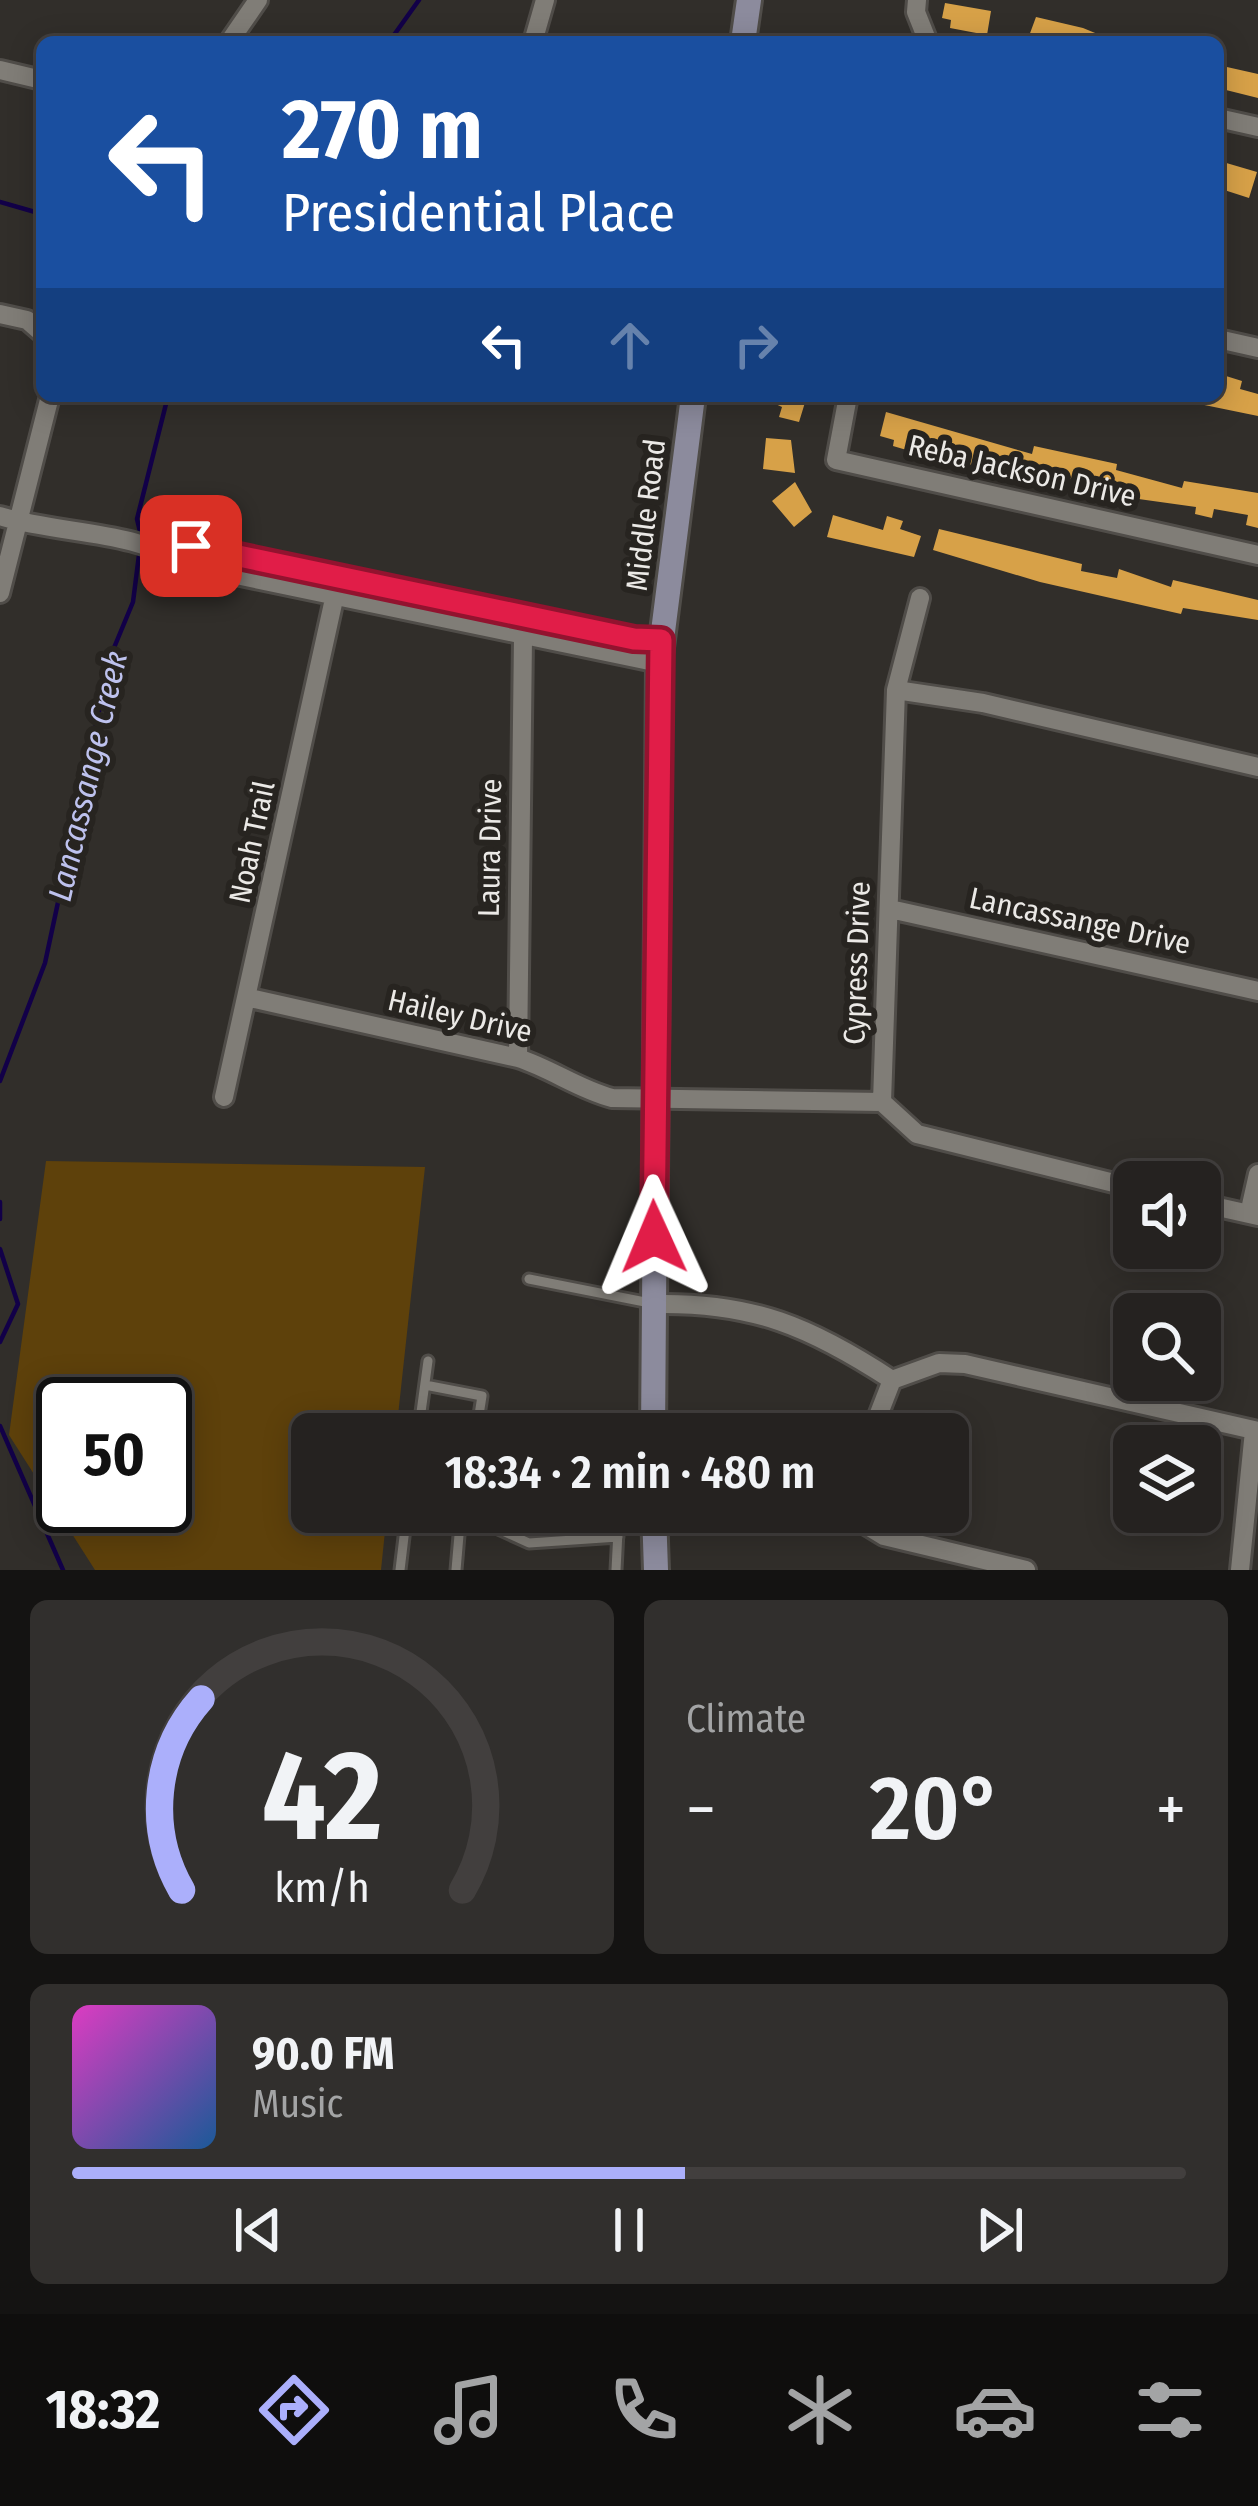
<!DOCTYPE html>
<html lang="en">
<head>
<meta charset="utf-8">
<style>
  :root { --surface:#252220; --page:#312f2d; --text:#f1f3f6; --muted:#a3a4a5; --line:#423f3e; --accent:#abaffb }
  body { margin:0; font-family:"Fira Sans Condensed",sans-serif; background:var(--page); color:var(--text); height:100vh; display:flex; flex-direction:column; font-size:45px; white-space:nowrap }
  * { box-sizing:border-box; margin:0 }
  p { font-size:39px; color:var(--muted) }
  .icon { flex:none; width:66px; height:66px; fill:none; stroke:currentColor; stroke-width:2; stroke-linecap:round; stroke-linejoin:round }
  .map { position:relative; height:1570px; overflow:hidden }
  .panel { display:flex; flex-direction:column; gap:30px; padding:30px; background:#141312; flex:1 }
  .panel>* { flex:none }
  .top-card { position:absolute; left:36px; top:36px; width:1188px; height:366px; border-radius:18px; box-shadow:0 6px 30px #0003,0 0 0 3px var(--line); background:#1a4fa0; color:#fff; overflow:hidden }
  .tools { position:absolute; left:1113px; top:1161px; display:grid; gap:24px }
  .tools a { display:grid; place-items:center; width:108px; height:108px; border-radius:18px; background:var(--surface); box-shadow:0 6px 30px #0003,0 0 0 3px var(--line); font-size:60px }
  .speed { position:absolute; left:36px; top:1377px; display:flex; gap:24px; font-size:60px; font-weight:700; text-align:center }
  .speed>* { display:grid; place-content:center; width:156px; height:156px; border-radius:50%; background:var(--surface); box-shadow:0 6px 30px #0003,0 0 0 3px var(--line); line-height:1 }
  .speed .limit { border:6px solid #111; border-radius:18px; background:#fff; color:#111 }
  .pin { position:absolute; display:grid; place-items:center; width:102px; height:102px; color:#fff; margin:-51px; border-radius:24px; box-shadow:0 6px 18px #0006 }
  .me { position:absolute; width:132px; margin:-66px; rotate:359deg; stroke-linejoin:round; filter:drop-shadow(0 0 9px #0008) }
  .turn { display:flex; align-items:center; gap:42px; height:252px; padding:0 48px; font-size:54px }
  .turn .icon { width:156px; height:156px; stroke-width:2.5 }
  .turn b { display:block; font-size:84px; line-height:102px }
  .lanes { display:flex; align-items:center; height:114px; padding:0 48px; background:#0003; justify-content:center; gap:60px; direction:ltr }
  .lanes .off { opacity:.35 }
  .big { font-size:90px; font-weight:600; line-height:1.1 }
  .panel .tile { flex:1; display:flex; flex-direction:column; justify-content:center; gap:18px; min-width:0; padding:0 42px; border-radius:18px; background:var(--page) }
  .panel .dial { align-items:center; gap:0 }
  .dial svg { height:312px; overflow:visible; fill:none; stroke:var(--line); stroke-width:7; stroke-linecap:round; text-anchor:middle }
  .dial text { fill:var(--text); stroke:none }
  .song { display:flex; align-items:center; gap:36px }
  .cover { width:144px; height:144px; border-radius:18px; background:linear-gradient(135deg,hsl(310 70% 55%),hsl(210 70% 35%)) }
  .played { height:12px; border-radius:6px; background:linear-gradient(90deg,var(--accent) 55%,var(--line) 55%) }
  .keys { display:flex; justify-content:space-around; direction:ltr }
  .heat { display:flex; justify-content:space-between; align-items:center; font-size:66px; direction:ltr }
  .panel .tiles { flex:1; display:grid; gap:30px; grid-template-columns:1fr 1fr }
  .tile:last-child { grid-column:span 2 }
  .trip { position:absolute; left:291px; top:1413px; width:678px; height:120px; border-radius:18px; background:var(--surface); box-shadow:0 6px 30px #0003,0 0 0 3px var(--line); font-weight:600; line-height:120px; text-align:center }
  .menu { display:flex; height:192px; justify-content:space-around; align-items:center; background:#0f0e0d; color:var(--muted) }
  .menu .icon { width:84px; height:84px }
  .menu .active { color:var(--accent) }
  .menu b { font-size:54px; color:var(--text) }
  .map>svg:first-child { display:block }
  .green { fill:#5e410b; fill-rule:evenodd }
  .lines { fill:none; stroke-linecap:round; stroke-linejoin:round }
  .stream { stroke:#120048; stroke-width:4.5 }
  .building { fill:#d7a148 }
  .lane-casing { stroke:#504d49; stroke-width:15 }
  .street-casing { stroke:#504d49; stroke-width:24 }
  .secondary-casing { stroke:#504d49; stroke-width:30 }
  .lane { stroke:#807d77; stroke-width:9 }
  .street { stroke:#807d77; stroke-width:18 }
  .secondary { stroke:#8c8b9d; stroke-width:24 }
  .route-casing { stroke:#92132f; stroke-width:30 }
  .route { stroke:#e11d48; stroke-width:21 }
  .labels { text-anchor:middle; stroke-width:12; stroke-linejoin:round; paint-order:stroke }
  .street-label { font-size:30px; fill:#ebe9e6; stroke:#272420 }
  .water-label { font-size:33px; font-style:italic; fill:#bec2ee; stroke:#272420 }
</style>
</head>
<body>
<div class="map">
<svg width="1258" height="1570" viewBox="0 0 1258 1570">
  <rect width="100%" height="100%" fill="#312e2a"/>
  <!-- green -->
  <path class="green" d="M46 1161 425 1167 396 1434H312V1512H387L381 1570H95L9 1435ZM63 1404H165V1506H63Z"/>
  <g class="lines">
    <!-- stream -->
    <path class="stream" d="M389 42 419 0
      M0 202 42 214
      M141 536 137 519 168 396
      M0 1081 45 963 111 655 133 602 140 547
      M0 1202V1219
      M0 1249 18 1304 0 1342
      M0 1426 63 1570"/>
  </g>
  <!-- building -->
  <path class="building" d="M945 3 991 11 987 35 950 28 951 20 942 18Z
    M1036 17 1083 28 1117 42H1045L1029 36Z
    M1218 65 1258 74V98L1218 88Z
    M1223 162 1257 172 1249 198 1218 188Z
    M1226 376 1242 381 1240 389 1258 394V416L1180 400V396H1218Z
    M758 396H807L799 422 779 417 782 407Z
    M886 412 1032 454 1034 446 1117 464 1116 470 1182 488 1184 481 1258 493V528L1246 525 1248 515 1214 509 1212 518 1195 514 1196 507 1110 495 1093 491 1095 484 1065 478 1064 485 1047 481 1049 471 1016 464 1014 473 962 463 945 458 948 450 912 440 910 451 893 446 894 440 880 436Z
    M766 438 791 440 795 473 763 469Z
    M795 482 812 512 794 527 772 501Z
    M833 515 883 530 887 516 903 521 900 529 921 536 914 557 827 537Z
    M939 529 1082 564 1081 571 1117 578 1119 569 1171 587 1173 580 1258 600V620L1183 608 1181 614 1040 582 933 550Z"/>
  <g class="lines">
    <defs>
      <path id="lane" d="M529 1279 650 1303
        M425 1385 482 1396 476 1434
        M418 1434 428 1361
        M400 1570 407 1512
        M456 1570 461 1512 529 1543 618 1537
        M616 1570 619 1512"/>
      <path id="street" d="M917 0 916 12 928 42
        M229 42 258 0
        M533 42 545 0
        M0 70 42 80
        M1218 118 1258 127
        M0 314 27 320 42 333
        M1218 339 1258 348
        M848 396 836 460 1258 555
        M0 516C62 535 131 529 188 565L659 663
        M166 552 191 546 634 639 661 640
        M0 593 50 396
        M896 690 983 703 1258 767
        M890 909 1258 991
        M250 998 518 1058C552 1069 578 1089 612 1098L882 1102
        M518 1058 523 638
        M224 1097 334 599
        M882 1102 896 690 920 598
        M882 1102 917 1134 1134 1188
        M1200 1203 1258 1216
        M1249 1214 1258 1174
        M655 1304C753 1302 811 1327 892 1380L939 1363 965 1364 1258 1431
        M871 1434 892 1380
        M861 1512 866 1525 884 1536 1026 1570
        M1240 1570 1254 1431"/>
      <path id="secondary" d="M743 42 749 0
        M653 1434 659 663 693 396
        M654 1512 656 1570"/>
    </defs>
    <!-- lane casing -->
    <use href="#lane" class="lane-casing"/>
    <!-- street casing -->
    <use href="#street" class="street-casing"/>
    <!-- secondary casing -->
    <use href="#secondary" class="secondary-casing"/>
    <!-- lane -->
    <use href="#lane" class="lane"/>
    <!-- street -->
    <use href="#street" class="street"/>
    <!-- secondary -->
    <use href="#secondary" class="secondary"/>
  </g>
  <g class="lines">
    <defs>
      <path id="route" d="M191 546 634 639 661 640 654 1237"/>
    </defs>
    <!-- route casing -->
    <use href="#route" class="route-casing"/>
    <!-- route -->
    <use href="#route" class="route"/>
  </g>
  <g class="labels">
    <!-- street labels -->
    <g class="street-label">
      <text transform="translate(1022 471) rotate(13)" y="10">Reba Jackson Drive</text>
      <text transform="translate(646 515) rotate(-83)" y="10">Middle Road</text>
      <text transform="translate(252 842) rotate(-78)" y="10">Noah Trail</text>
      <text transform="translate(490 848) rotate(-89)" y="10">Laura Drive</text>
      <text transform="translate(1080 921) rotate(12)" y="10">Lancassange Drive</text>
      <text transform="translate(857 963) rotate(-88)" y="10">Cypress Drive</text>
      <text transform="translate(460 1016) rotate(13)" y="10">Hailey Drive</text>
    </g>
    <!-- water labels -->
    <g class="water-label">
      <text transform="translate(87 776) rotate(-77)" y="12">Lancassange Creek</text>
    </g>
  </g>
</svg>
<div class="tools">
<a><svg class="icon" aria-label="sound" viewBox="0 0 24 24"><path d="M4 9h4l5-4v14l-5-4H4zM17 9q2 3 0 6"/></svg></a>
<a><svg class="icon" aria-label="search" viewBox="0 0 24 24"><circle cx="10" cy="10" r="6"/><path d="M15 15l6 6"/></svg></a>
<a><svg class="icon" aria-label="layers" viewBox="0 0 24 24"><path d="M12 4l9 5-9 5-9-5zM3 14l9 5 9-5"/></svg></a>
</div>
<div class="speed"><div class="limit">50</div></div>
<div class="pin" style="left:191px;top:546px;background:#d93025"><svg class="icon" aria-label="arrive" viewBox="0 0 24 24"><path d="M6 21V4h12l-3 4 3 4H6"/></svg></div>
<svg class="me" style="left:654px;top:1237px" viewBox="-20 -20 40 40"><path d="M0-17L14 15 0 8-14 15z" fill="#e11d48" stroke="#fff" stroke-width="4"/></svg>
<div class="trip">18:34 · 2 min · 480 m</div>
<div class="top-card">
<div class="turn"><svg class="icon" aria-label="left" viewBox="0 0 24 24"><path d="M17 20v-9H6M10 6l-5 5 5 5"/></svg><div><b>270 m</b>Presidential Place</div></div>
<div class="lanes"><svg class="icon" aria-label="left" viewBox="0 0 24 24"><path d="M17 20v-9H6M10 6l-5 5 5 5"/></svg><svg class="icon off" aria-label="ahead" viewBox="0 0 24 24"><path d="M12 20V5M6 11l6-6 6 6"/></svg><svg class="icon off" aria-label="right" viewBox="0 0 24 24"><path d="M7 20v-9h11M14 6l5 5-5 5"/></svg></div>
</div>
</div>
<section class="panel">
<div class="tiles">
<div class="tile dial"><svg viewBox="0 0 100 80">
<path d="M14 69A42 42 0 1 1 86 69"/>
<path d="M14 69A42 42 0 0 1 19 20" stroke="#abaffb"/>
<text x="50" y="56" font-size="32" font-weight="700">42</text>
<text x="50" y="72" font-size="11">km/h</text>
</svg></div>
<div class="tile"><p>Climate</p>
<div class="heat"><a>−</a><b class="big">20°</b><a>+</a></div>
</div>
<div class="tile">
<div class="song"><i class="cover"></i><div><b>90.0 FM</b><p>Music</p></div></div>
<div class="played"></div>
<div class="keys"><svg class="icon" aria-label="previous" viewBox="0 0 24 24"><path d="M18 5L8 12l10 7zM5 5v14"/></svg><svg class="icon" aria-label="pause" viewBox="0 0 24 24"><path d="M8 5v14M16 5v14"/></svg><svg class="icon" aria-label="next" viewBox="0 0 24 24"><path d="M6 5l10 7-10 7zM19 5v14"/></svg></div>
</div>
</div>
</section>
<nav class="menu">
<b>18:32</b>
<svg class="icon active" aria-label="directions" viewBox="0 0 24 24"><path d="M12 3l9 9-9 9-9-9zM9 14v-3h6M13 9l2 2-2 2"/></svg>
<svg class="icon" aria-label="music" viewBox="0 0 24 24"><path d="M9 18V5l10-2v13"/><circle cx="6" cy="18" r="3"/><circle cx="16" cy="16" r="3"/></svg>
<svg class="icon" aria-label="phone" viewBox="0 0 24 24"><path d="M5 4h4l2 5-3 2q2 4 5 5l2-3 5 2v4C11 20 4 13 5 4z"/></svg>
<svg class="icon" aria-label="climate" viewBox="0 0 24 24"><path d="M12 3v18M4 7l16 10M4 17L20 7"/></svg>
<svg class="icon" aria-label="car" viewBox="0 0 24 24"><path d="M5 17H2v-5l4-1 3-4h7l3 4 3 1v5h-3M9 17h6M6 11h13"/><circle cx="7" cy="17" r="2"/><circle cx="17" cy="17" r="2"/></svg>
<svg class="icon" aria-label="filters" viewBox="0 0 24 24"><path d="M4 7h16M4 17h16"/><circle cx="9" cy="7" r="2"/><circle cx="15" cy="17" r="2"/></svg>
</nav>
</body>
</html>
